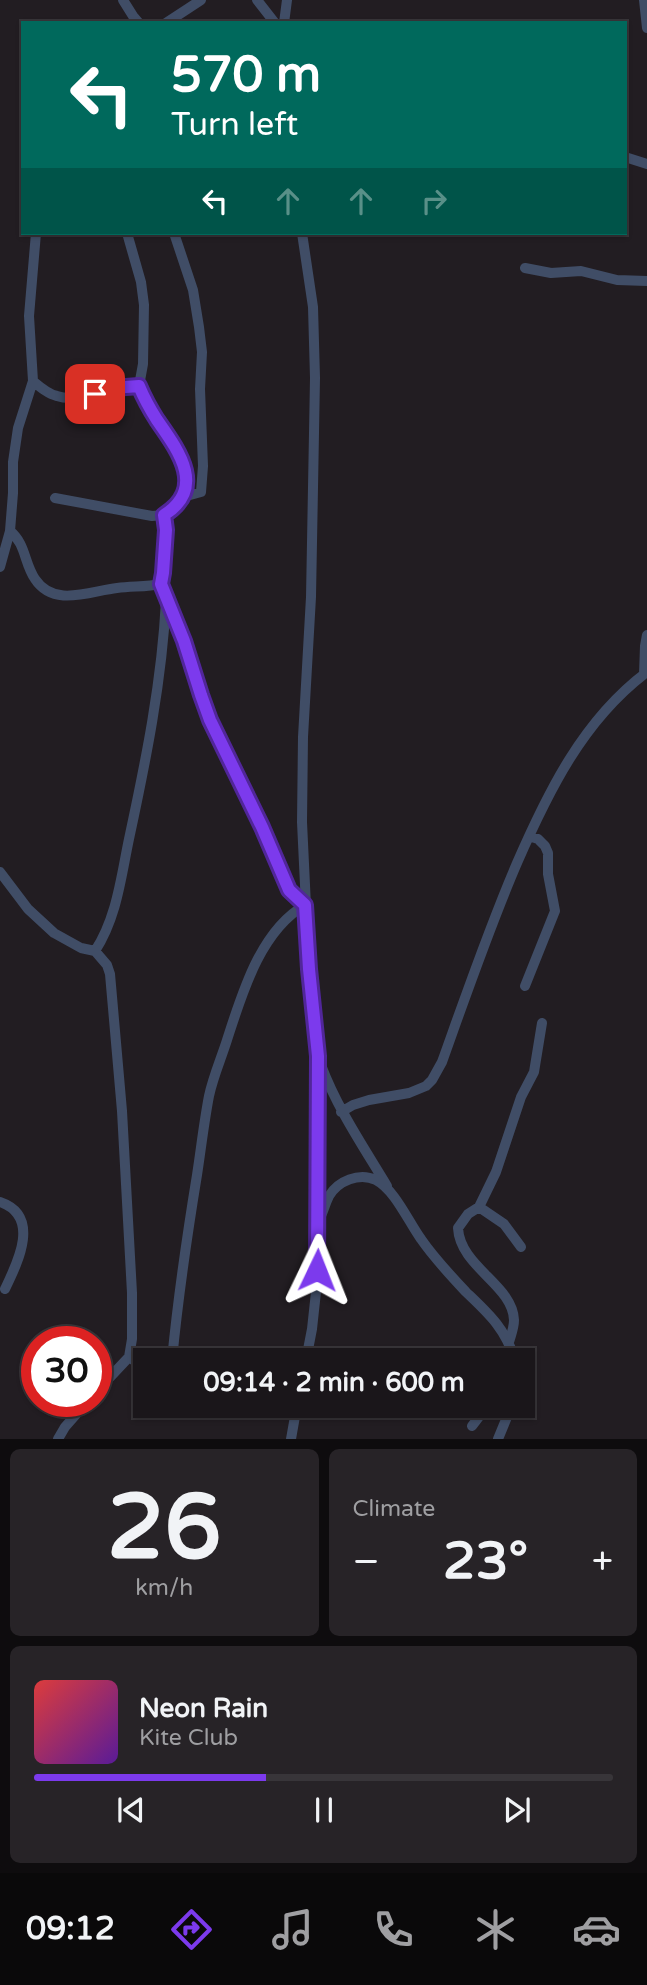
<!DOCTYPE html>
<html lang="en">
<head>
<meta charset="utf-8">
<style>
  :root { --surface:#1a161a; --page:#272327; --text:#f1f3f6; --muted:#9f9fa2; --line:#383539; --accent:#7c3aed }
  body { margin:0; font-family:"Varela Round",sans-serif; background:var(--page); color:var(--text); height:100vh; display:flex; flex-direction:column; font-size:26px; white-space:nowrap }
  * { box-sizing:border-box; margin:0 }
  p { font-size:23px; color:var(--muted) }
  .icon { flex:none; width:38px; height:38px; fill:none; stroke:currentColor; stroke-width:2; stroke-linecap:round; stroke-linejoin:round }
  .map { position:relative; height:1439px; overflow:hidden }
  .panel { display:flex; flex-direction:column; gap:10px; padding:10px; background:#0e0c0e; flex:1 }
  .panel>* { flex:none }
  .hud { position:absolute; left:21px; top:21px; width:606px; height:214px; border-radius:0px; box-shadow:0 2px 5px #0004,0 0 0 2px var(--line); background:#00695c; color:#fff; overflow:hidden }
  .speed { position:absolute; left:21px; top:1326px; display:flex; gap:14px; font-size:35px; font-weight:700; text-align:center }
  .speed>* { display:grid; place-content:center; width:91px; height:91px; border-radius:50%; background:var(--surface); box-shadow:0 2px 5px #0004,0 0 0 2px var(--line); line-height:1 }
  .speed .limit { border:10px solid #d22; background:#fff; color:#111 }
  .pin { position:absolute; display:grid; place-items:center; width:60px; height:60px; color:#fff; margin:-30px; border-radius:14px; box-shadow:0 4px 10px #0006 }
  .me { position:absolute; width:77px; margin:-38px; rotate:2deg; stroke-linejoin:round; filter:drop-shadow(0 0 5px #0008) }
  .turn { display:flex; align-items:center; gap:24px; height:147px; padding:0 35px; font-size:32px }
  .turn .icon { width:91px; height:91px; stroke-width:2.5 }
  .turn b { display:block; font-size:49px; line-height:60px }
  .lanes { display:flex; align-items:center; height:66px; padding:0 35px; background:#0003; justify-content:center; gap:35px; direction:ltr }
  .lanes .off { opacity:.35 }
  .big { font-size:52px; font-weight:800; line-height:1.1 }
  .panel .widget { flex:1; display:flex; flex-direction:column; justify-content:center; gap:10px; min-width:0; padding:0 24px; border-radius:10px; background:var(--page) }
  .panel .dial { align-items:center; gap:0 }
  .dial b { font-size:91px; line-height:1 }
  .song { display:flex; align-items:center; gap:21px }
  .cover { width:84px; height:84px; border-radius:10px; background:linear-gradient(135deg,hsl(0 70% 55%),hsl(270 70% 35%)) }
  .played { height:7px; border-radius:4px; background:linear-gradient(90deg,var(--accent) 40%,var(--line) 40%) }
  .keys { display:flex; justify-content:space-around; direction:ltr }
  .heat { display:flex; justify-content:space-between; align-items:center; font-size:38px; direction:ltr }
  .panel .tiles { flex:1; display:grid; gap:10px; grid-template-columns:1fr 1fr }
  .widget:last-child { grid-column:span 2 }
  .trip { position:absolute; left:133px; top:1348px; width:402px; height:70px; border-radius:0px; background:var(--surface); box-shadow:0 2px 5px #0004,0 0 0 2px var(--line); font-weight:800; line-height:70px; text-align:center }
  .dock { display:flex; height:112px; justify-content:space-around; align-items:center; background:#0a090a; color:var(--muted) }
  .dock .icon { width:49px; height:49px }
  .dock .active { color:var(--accent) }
  .dock b { font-size:32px; color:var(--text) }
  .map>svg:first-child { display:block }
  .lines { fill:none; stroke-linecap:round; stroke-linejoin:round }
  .street { stroke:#404d66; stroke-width:10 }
  .route-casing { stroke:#51269a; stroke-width:18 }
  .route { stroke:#7c3aed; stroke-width:12 }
</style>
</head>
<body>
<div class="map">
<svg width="647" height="1439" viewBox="0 0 647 1439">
  <rect width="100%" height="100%" fill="#221d22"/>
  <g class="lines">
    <!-- street -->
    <path class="street" d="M123 0 133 16 139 23
      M257 0 275 23
      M644 0 647 28
      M166 23 201 0
      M284 23 287 0
      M625 157 647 164
      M174 233 193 290 199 327 202 352 200 389 203 466 201 492 183 497
      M302 233 313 307 315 378 311 597 303 737 302 822 309 969 318 1056V1222L316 1292 312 1329 306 1360
      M525 268 551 273 581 271 617 280 647 281
      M33 381C40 387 48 394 57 396 75 402 94 393 111 388 120 386 130 386 139 386
      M55 498 152 516 164 515 174 509 180 503 186 481 185 464 172 440 147 404 139 386 143 364 144 305 141 282 127 233
      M164 515 166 530 163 573 161 584 173 610 201 695 210 720 262 827 289 890 305 905
      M10 531C26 544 24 563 35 579 54 608 90 591 117 588 132 586 146 587 161 584
      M0 567 10 531 13 493V462L18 428 33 381 29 316 36 233
      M644 674 645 646 647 635
      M0 872 28 909 54 933 81 948 95 951 107 965 110 974 122 1111 132 1293V1339L129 1357 96 1392
      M95 951C117 917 121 877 129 839 146 760 162 681 166 600
      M525 986 555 911 548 874V853L545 846 538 839 529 836
      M321 1065C337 1108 363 1146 387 1186
      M341 1112 353 1105 369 1100 409 1093 426 1086 432 1080 442 1062C466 995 489 928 517 863 548 792 583 720 647 672
      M0 1202C41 1216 18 1262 5 1289
      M479 1207 504 1224 521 1247
      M321 1216C324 1209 326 1202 329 1196 338 1181 359 1172 376 1180 395 1190 408 1221 421 1239 434 1258 450 1275 466 1292 489 1314 505 1328 515 1360
      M509 1342C511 1335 514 1328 514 1320 513 1285 460 1267 458 1228L468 1214 479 1207 496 1172 521 1097 534 1072 542 1023
      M129 1357 136 1362 145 1363
      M172 1360C178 1298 187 1236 197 1175 201 1149 204 1122 209 1096 213 1077 221 1059 227 1040 242 994 260 931 305 905
      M472 1426 488 1405
      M58 1439 65 1427 87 1402
      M291 1439 297 1405
      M498 1439 512 1405"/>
  </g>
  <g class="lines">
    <defs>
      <path id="route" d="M95 394 113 388 139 386C144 398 150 409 157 420 178 450 207 488 164 515L166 530 163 573 161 584 184 641 201 695 210 720 262 827 289 890 305 905 309 969 318 1056 317 1270"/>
    </defs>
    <!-- route casing -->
    <use href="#route" class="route-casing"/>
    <!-- route -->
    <use href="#route" class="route"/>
  </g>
</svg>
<div class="speed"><div class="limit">30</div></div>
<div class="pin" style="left:95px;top:394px;background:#d93025"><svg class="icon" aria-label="arrive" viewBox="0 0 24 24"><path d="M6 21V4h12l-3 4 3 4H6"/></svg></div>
<svg class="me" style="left:317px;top:1270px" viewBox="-20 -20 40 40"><path d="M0-17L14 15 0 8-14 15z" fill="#7c3aed" stroke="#fff" stroke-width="4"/></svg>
<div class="trip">09:14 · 2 min · 600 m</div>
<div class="hud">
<div class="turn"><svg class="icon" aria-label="left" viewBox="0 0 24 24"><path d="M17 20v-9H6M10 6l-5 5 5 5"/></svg><div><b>570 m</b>Turn left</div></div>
<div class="lanes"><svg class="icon" aria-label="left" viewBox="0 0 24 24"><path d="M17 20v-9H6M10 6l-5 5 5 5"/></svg><svg class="icon off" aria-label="ahead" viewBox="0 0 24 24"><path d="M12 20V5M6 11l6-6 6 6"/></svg><svg class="icon off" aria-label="ahead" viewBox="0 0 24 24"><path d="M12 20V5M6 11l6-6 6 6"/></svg><svg class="icon off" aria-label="right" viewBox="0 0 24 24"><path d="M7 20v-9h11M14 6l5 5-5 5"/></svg></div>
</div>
</div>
<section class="panel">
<div class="tiles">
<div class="widget dial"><b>26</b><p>km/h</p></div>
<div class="widget"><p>Climate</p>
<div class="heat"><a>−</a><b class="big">23°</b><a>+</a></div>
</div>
<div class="widget">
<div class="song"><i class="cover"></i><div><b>Neon Rain</b><p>Kite Club</p></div></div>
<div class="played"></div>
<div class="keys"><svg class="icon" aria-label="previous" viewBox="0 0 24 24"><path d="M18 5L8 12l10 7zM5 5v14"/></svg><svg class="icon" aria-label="pause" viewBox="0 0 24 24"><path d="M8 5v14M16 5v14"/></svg><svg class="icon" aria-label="next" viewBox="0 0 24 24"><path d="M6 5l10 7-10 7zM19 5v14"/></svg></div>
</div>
</div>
</section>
<nav class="dock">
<b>09:12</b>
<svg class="icon active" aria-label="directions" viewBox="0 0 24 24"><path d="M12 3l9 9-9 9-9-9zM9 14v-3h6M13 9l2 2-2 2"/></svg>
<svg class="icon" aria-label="music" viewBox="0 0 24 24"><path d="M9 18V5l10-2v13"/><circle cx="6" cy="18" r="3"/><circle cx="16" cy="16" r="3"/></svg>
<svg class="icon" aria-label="phone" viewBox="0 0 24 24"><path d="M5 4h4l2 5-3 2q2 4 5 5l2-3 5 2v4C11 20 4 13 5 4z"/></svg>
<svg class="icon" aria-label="climate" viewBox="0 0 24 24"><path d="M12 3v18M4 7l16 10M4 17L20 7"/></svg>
<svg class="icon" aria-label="car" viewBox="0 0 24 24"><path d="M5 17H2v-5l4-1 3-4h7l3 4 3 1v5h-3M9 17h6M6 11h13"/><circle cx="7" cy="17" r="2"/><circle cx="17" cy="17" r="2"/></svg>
</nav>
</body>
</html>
